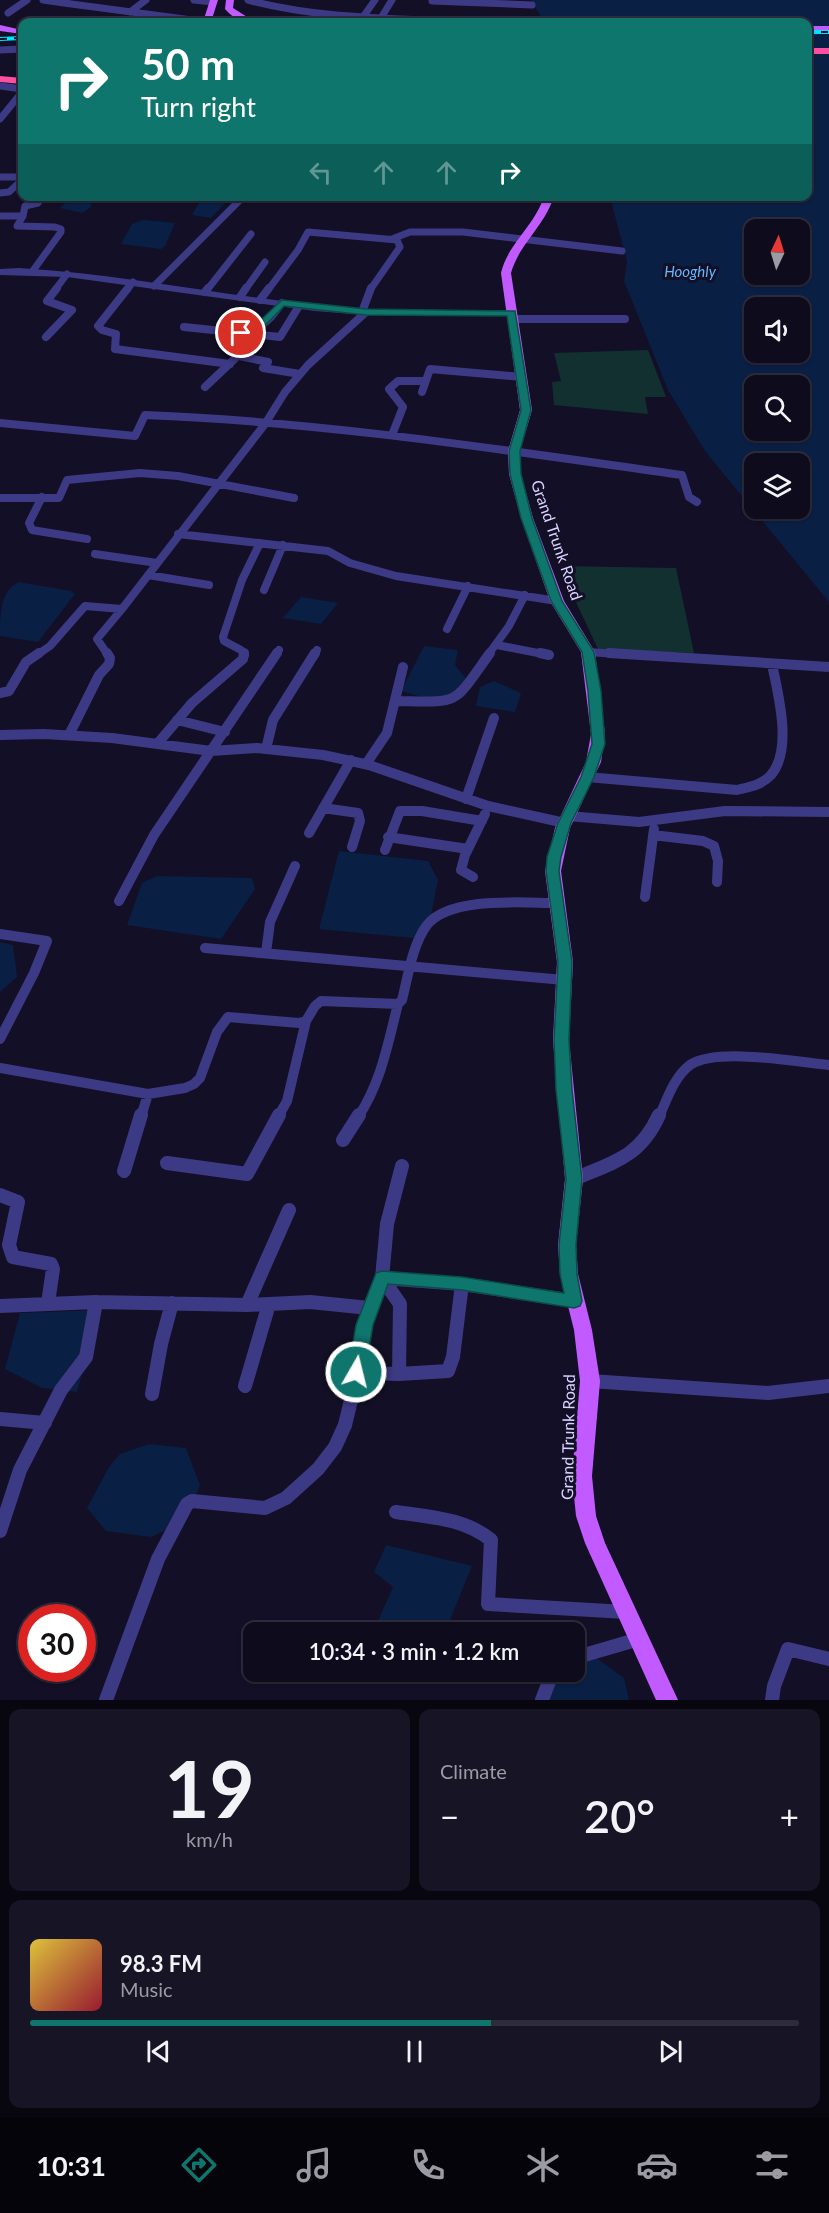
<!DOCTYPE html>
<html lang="en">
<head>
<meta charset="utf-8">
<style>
  :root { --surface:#0e0b1c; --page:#171425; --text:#f1f3f6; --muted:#9b9ba3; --line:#2e2b3b; --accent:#0f766e }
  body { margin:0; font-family:Lato,sans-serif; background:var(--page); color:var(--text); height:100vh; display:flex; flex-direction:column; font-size:22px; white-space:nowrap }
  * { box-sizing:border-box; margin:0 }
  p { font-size:20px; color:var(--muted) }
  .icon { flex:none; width:33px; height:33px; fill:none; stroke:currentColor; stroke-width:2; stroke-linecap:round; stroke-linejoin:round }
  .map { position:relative; height:1700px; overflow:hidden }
  .details { display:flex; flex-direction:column; gap:9px; padding:9px; background:#08060f; flex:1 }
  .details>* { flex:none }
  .banner { position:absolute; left:18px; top:18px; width:794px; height:183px; border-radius:12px; box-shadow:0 2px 4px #0004,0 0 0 2px var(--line); background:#0f766e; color:#fff; overflow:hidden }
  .needle { width:39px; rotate:4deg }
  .buttons { position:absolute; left:744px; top:219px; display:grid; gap:12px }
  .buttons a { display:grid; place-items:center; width:66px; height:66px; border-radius:12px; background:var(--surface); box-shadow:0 2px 4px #0004,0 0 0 2px var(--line); font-size:30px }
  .speed { position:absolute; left:18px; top:1604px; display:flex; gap:12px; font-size:30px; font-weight:700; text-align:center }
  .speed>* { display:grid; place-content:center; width:78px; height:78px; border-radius:50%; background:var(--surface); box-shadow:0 2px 4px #0004,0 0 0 2px var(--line); line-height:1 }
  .speed .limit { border:9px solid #d22; background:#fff; color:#111 }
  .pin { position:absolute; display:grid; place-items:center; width:51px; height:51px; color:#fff; margin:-26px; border:3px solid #fff; border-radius:50%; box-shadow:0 2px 6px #0007 }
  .me { position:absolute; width:66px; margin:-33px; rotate:8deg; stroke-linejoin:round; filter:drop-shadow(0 0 4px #0008) }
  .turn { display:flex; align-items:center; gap:21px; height:126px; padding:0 24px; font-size:27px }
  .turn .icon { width:78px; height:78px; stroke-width:2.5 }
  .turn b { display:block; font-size:42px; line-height:51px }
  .lanes { display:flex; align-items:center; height:57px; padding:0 24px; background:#0003; justify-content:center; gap:30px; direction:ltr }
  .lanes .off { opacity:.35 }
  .big { font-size:45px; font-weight:600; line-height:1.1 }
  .details .widget { flex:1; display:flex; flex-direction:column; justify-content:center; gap:9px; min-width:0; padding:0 21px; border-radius:12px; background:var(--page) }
  .details .dial { align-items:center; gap:0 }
  .dial b { font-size:78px; line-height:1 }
  .song { display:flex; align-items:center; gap:18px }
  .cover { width:72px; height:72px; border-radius:9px; background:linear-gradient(135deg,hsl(50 70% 55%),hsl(350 70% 35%)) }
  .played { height:6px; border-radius:3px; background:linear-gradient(90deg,var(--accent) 60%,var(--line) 60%) }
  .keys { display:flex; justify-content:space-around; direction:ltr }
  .heat { display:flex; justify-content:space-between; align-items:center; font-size:33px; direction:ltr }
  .details .tiles { flex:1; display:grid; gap:9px; grid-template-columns:1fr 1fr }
  .widget:last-child { grid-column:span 2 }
  .trip { position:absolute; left:243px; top:1622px; width:342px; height:60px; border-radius:12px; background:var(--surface); box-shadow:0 2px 4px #0004,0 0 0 2px var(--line); font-weight:600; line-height:60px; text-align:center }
  .tabs { display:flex; height:96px; justify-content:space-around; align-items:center; background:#06040b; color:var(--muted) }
  .tabs .icon { width:42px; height:42px }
  .tabs .current { color:var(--accent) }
  .tabs b { font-size:27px; color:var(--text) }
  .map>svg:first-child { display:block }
  .green { fill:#12302f }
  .water { fill:#0a1f44; fill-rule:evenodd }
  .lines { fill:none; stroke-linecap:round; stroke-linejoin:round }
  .minor-far3 { stroke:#3d3a85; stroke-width:7 }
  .minor-far2 { stroke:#3d3a85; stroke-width:8 }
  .minor-far1 { stroke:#3d3a85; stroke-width:10 }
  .minor { stroke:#3d3a85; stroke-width:14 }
  .tertiary { fill:#3d3a85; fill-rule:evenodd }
  .primary { fill:#c25bff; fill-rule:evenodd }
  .motorway { fill:#ff4fa3; fill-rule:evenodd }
  .rail-casing { stroke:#00e5ff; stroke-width:4 }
  .rail { stroke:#130f26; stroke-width:2; stroke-dasharray:7; stroke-linecap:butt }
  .route { fill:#0f766e; stroke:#0a4d48; stroke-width:1.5 }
  .labels { text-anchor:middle; stroke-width:6; stroke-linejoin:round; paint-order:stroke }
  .far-water-label { font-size:15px; font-style:italic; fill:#62b6ff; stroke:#130f26 }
  .street-label { font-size:16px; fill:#d9d4ff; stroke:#130f26 }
</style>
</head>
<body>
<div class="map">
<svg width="829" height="1700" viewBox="0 0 829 1700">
  <rect width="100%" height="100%" fill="#130f26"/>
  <!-- green -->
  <path class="green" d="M648 350 666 397H645L648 414 554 405 552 382 561 381 554 353Z
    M559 566 676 568 694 653 598 649Z"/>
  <!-- water -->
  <path class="water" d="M531 0H829V602L705 451 668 390 624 281 627 261 610 197 807 196V22H544ZM754 230H800V274H754ZM754 308H800V352H754ZM754 386H800V430H754ZM754 464H800V508H754Z
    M210 197 228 200 211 218 192 215 198 204Z
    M69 199 92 200 91 207 82 213 60 208Z
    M143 220 175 223 165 246 161 249 121 244 132 224Z
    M19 582 71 591 75 594 38 642 0 636C0 616 0 590 19 582Z
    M301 597 338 603 321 624 283 618Z
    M424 646 458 650 455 665 468 681 465 697 444 703 401 691Z
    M494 681 521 693 515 712 476 706 480 687Z
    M339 851 428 861 438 880 428 930 413 938 319 929Z
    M157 876 252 878 255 889 221 939 127 925 142 883Z
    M0 942 13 945 17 977 0 992Z
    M100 1310 77 1392 42 1388 5 1369 20 1313Z
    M149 1444 186 1448 200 1485 186 1521 151 1537 106 1531 87 1508 109 1467 120 1454Z
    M386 1545 472 1566 445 1632H373L393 1587 374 1572Z
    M588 1652 624 1678 629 1700H548L556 1671H574L575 1654Z"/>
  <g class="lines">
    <!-- minor-far3 -->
    <path class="minor-far3" d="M43 0 64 3
      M66 0 64 3 207 22
      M194 0 213 2
      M248 0C318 19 394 18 466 22
      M432 1 532 5
      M130 12 146 0
      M8 13 27 0
      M363 17 375 0
      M381 18 392 0
      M0 50 22 49
      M0 86 22 89
      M0 119 22 92
      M0 177H22
      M0 193 9 192 22 180
      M427 199 428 196
      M0 216H23
      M392 239 410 232H463L622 251
      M32 272 61 232V229L55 227 17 226 23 216 25 206 38 203 43 196
      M154 286 242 198
      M55 290 67 274
      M127 290 133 282
      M207 290 251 234
      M245 290 265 262
      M268 290 298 250 308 232 397 240 400 247 370 290"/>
    <!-- minor-far2 -->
    <path class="minor-far2" d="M128 288 98 326 102 330 116 334 115 349 230 364
      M205 292 208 288
      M240 297 246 288
      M260 300 269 288
      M362 312 371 288
      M513 319H625
      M184 327 280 337 299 306
      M252 334 271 317 282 303
      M46 337 72 310 47 301 57 288
      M239 356 268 362 263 368 300 374
      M205 387 259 336
      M422 392 430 369 522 377
      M0 423 135 436 145 415C325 422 503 450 682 475L689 497 697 502
      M392 435 403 407 389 389 398 381H425
      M42 497 29 523 32 530 87 539
      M0 498H59L67 480 140 473 178 476 294 498
      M178 534 328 551 350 563 396 576 557 601
      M95 554 157 563
      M148 575 209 585
      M264 590 283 545
      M447 629 468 586
      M497 645 548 655
      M588 652 633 655
      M37 655 50 646 85 606 122 609 265 424 285 392 308 365 366 312
      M108 655 97 639 122 609
      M245 655 241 650 224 641 223 637 242 580 260 543
      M276 655 279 650
      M315 655 317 650
      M488 655 509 626 525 595"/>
    <!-- minor-far1 -->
    <path class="minor-far1" d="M540 653 549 655
      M609 653 829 667
      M0 693 9 691 26 662 39 653
      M396 701C462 702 452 706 490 653
      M177 720 225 732
      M0 735 44 734 112 738 211 751 257 748 323 755 369 765 488 806 565 823
      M69 735 99 675 109 664 110 658 107 653
      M158 743 192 703 243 659 244 653
      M266 749 273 720 315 653
      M366 764 387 733 403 667
      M587 777 737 790C749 787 762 785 771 775 793 749 778 694 772 664
      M466 799 494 718
      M323 808 358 813 360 821 352 847
      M568 816 639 822 725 811 829 812
      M309 833 351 760
      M653 835 703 841 714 846 718 861 717 882
      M388 837 468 849
      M385 850 400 811H422L482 821
      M473 877 461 870 465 855 485 814
      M645 897 654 829
      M119 901 154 835 277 653
      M0 934 47 941 34 973 0 1039
      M205 948 564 980
      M266 953 270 922 295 866
      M0 1068 148 1094 185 1088 194 1084 200 1078 217 1032 228 1017 299 1023 306 1021 315 1006 321 1001 398 1004 402 1000C408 977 412 945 427 925 450 896 522 903 556 903
      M141 1117 148 1094
      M278 1117 287 1101 306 1021
      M358 1117C381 1083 388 1043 398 1004
      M659 1117C667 1099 674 1077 690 1065 717 1047 796 1062 829 1065"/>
    <!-- minor -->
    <path class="minor" d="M343 1140 359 1115
      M167 1163 247 1174 279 1115
      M124 1171 141 1115
      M574 1179C614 1162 640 1157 659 1115
      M0 1195 18 1202 9 1245 13 1257 51 1264 53 1269 48 1303
      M247 1305 289 1210
      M0 1306 96 1302 247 1305 310 1302 369 1308 382 1278 462 1284 574 1301
      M356 1373 399 1374 448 1371 453 1357 462 1284
      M399 1374 400 1304 382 1278 387 1224 402 1166
      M590 1381 768 1393 829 1386
      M245 1386 269 1304
      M152 1394 161 1344 172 1303
      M0 1419 45 1423
      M396 1512C429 1517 464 1518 491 1540L488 1604 626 1612
      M0 1531 20 1470 61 1390 86 1357 96 1302
      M574 1658 639 1639
      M106 1700 158 1559 187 1504 192 1501 265 1508 286 1498 318 1469 335 1447 345 1425 353 1392 369 1308
      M542 1700 553 1671
      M772 1700 774 1686 788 1649 829 1659"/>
    <!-- tertiary -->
    <path class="tertiary" d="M19 268C118 274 216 294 314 305 379 312 446 310 511 310L516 313 511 316 366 315 315 311 67 277 0 275V269Z"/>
    <!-- primary -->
    <path class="primary" d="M210 0H218L211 22H203Z
      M226 0H234L233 8 255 22C241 22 234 19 225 9Z
      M0 25 22 30V34L0 31Z
      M807 26H829V32H807Z
      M544 196H554C545 226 519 244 511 273L532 410 520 451 521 474 533 518 564 601 595 652 605 734 601 762 570 828 561 871 573 962 569 1040 583 1179 576 1245 578 1274 592 1330 600 1381 592 1476 596 1516 605 1543 678 1700H656L585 1543 576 1516 572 1476 580 1381 574 1330 560 1274 558 1245 565 1179 553 1040 557 962 545 871 555 828 586 762 591 734 581 652 550 601 521 518 509 474 508 451 520 410 501 273C508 243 535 226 544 196Z"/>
    <!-- motorway -->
    <path class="motorway" d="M807 48H829V54H807Z
      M0 76 22 78V84L0 82Z"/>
    <defs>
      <path id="rail" d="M807 32H829
        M0 39 22 38"/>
    </defs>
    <!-- rail casing -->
    <use href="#rail" class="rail-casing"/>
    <!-- rail -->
    <use href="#rail" class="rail"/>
  </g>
  <!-- route -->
  <path class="route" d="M282 300 366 309 515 311 531 410 520 451 521 474 532 518 562 601 594 652 601 691 605 744 594 777 571 823 561 857 559 871 572 962 569 1040 572 1090 582 1179 576 1245 577 1274 582 1301 580 1306 574 1308 462 1290 388 1284 373 1325 365 1372 362 1377 356 1379 350 1377 348 1372 356 1325 376 1273 382 1271 462 1277 564 1293 560 1274 559 1245 566 1179 556 1090 554 1040 558 962 546 871 547 857 558 823 581 777 592 744 588 691 582 652 551 601 521 518 510 474 509 451 521 410 507 316 366 315 284 306 255 336 237 335V331H249Z"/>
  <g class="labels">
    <!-- far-water labels -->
    <g class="far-water-label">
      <text x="690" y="277">Hooghly</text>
    </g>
    <!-- street labels -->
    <g class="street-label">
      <text transform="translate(557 540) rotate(71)" y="6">Grand Trunk Road</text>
      <text transform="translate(568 1437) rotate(-89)" y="6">Grand Trunk Road</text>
    </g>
  </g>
</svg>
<div class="buttons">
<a><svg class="needle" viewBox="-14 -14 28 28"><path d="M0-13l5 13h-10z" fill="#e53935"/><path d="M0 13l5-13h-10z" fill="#9b9ba3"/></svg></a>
<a><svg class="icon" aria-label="sound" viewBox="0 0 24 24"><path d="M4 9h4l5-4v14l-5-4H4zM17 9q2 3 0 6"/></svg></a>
<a><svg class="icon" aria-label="search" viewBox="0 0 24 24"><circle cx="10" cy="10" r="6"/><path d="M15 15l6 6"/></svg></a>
<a><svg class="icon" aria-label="layers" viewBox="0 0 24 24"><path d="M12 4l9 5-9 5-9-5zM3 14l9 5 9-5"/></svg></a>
</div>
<div class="speed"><div class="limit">30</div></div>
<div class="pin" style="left:241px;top:333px;background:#d93025"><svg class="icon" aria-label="arrive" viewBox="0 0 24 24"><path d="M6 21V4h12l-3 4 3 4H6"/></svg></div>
<svg class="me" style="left:356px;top:1372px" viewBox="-20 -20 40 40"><circle r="17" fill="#0f766e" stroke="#fff" stroke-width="3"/><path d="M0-11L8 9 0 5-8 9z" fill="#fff"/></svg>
<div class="trip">10:34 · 3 min · 1.2 km</div>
<div class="banner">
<div class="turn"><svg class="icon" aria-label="right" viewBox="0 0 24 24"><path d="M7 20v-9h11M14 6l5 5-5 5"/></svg><div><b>50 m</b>Turn right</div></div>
<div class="lanes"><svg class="icon off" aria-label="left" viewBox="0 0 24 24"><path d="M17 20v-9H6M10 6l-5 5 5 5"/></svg><svg class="icon off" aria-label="ahead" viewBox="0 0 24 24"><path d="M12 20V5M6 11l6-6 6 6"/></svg><svg class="icon off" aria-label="ahead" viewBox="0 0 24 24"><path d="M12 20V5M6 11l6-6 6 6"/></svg><svg class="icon" aria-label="right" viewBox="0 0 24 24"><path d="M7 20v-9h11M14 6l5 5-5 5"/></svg></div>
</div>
</div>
<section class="details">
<div class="tiles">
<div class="widget dial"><b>19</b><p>km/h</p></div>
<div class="widget"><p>Climate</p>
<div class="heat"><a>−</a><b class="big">20°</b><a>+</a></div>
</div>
<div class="widget">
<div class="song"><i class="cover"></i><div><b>98.3 FM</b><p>Music</p></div></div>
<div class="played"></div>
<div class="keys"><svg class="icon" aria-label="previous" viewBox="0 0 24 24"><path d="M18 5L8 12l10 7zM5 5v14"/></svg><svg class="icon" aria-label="pause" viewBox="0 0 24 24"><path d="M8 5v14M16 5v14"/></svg><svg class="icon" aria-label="next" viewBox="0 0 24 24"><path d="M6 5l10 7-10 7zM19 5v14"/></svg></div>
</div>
</div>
</section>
<nav class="tabs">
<b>10:31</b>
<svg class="icon current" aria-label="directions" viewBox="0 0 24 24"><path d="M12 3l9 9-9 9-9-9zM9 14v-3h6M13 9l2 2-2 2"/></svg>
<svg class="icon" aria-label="music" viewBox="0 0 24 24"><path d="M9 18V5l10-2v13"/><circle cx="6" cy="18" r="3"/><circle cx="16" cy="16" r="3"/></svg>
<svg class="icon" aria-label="phone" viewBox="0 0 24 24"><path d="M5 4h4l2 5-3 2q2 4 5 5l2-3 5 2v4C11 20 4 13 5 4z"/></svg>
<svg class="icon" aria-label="climate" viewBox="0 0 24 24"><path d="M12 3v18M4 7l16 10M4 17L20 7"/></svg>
<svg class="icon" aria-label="car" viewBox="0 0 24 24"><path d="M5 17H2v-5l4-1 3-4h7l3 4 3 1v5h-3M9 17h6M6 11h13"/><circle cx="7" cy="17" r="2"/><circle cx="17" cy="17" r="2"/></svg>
<svg class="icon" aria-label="filters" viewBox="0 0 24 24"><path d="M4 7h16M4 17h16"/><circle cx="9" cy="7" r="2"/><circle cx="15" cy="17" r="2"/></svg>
</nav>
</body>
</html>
